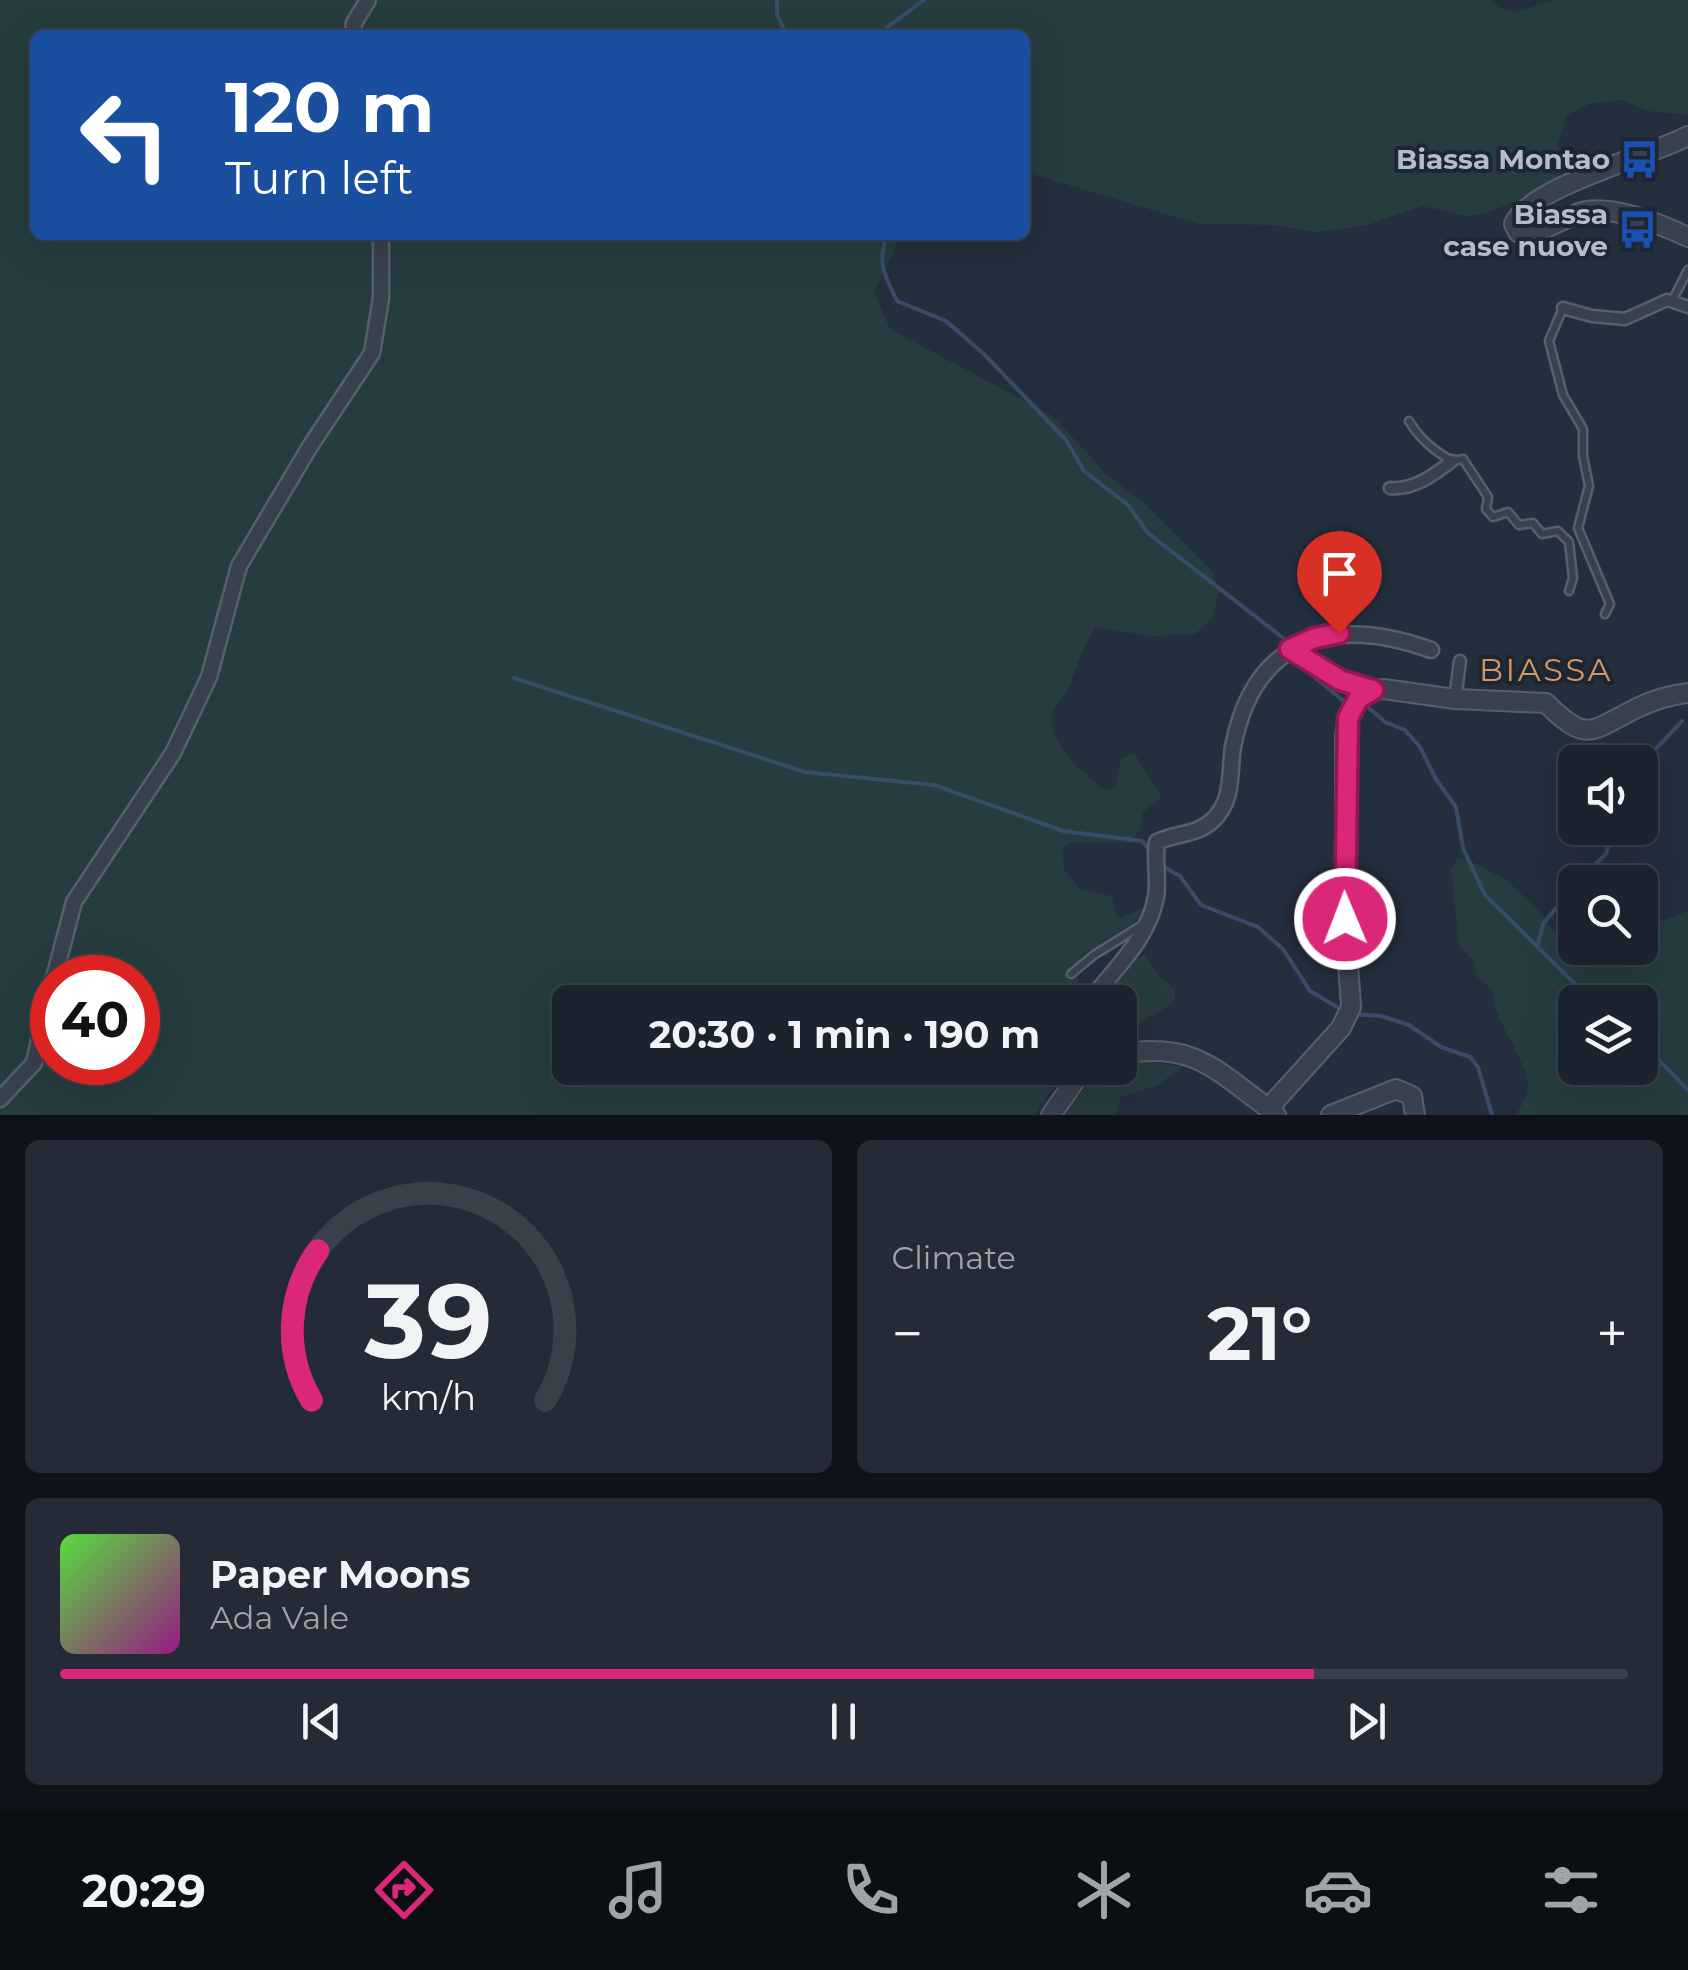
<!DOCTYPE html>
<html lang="en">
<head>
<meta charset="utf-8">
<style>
  :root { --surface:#1b232e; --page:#242b36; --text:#f1f3f6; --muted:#a0a4aa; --line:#39404a; --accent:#db2777 }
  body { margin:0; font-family:Montserrat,sans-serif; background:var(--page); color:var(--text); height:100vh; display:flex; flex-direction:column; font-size:38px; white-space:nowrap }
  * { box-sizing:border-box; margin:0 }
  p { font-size:32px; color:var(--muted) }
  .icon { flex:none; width:55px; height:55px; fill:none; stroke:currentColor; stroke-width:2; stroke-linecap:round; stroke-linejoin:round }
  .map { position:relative; height:1115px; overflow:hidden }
  .panel { display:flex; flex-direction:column; gap:25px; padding:25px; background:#0f1319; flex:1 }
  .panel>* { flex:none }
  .hud { position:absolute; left:30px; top:30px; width:1000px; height:210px; border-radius:15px; box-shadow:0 10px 40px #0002,0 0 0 2px var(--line); background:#1a4fa0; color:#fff; overflow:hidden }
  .tools { position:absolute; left:1558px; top:745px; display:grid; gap:20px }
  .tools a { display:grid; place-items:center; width:100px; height:100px; border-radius:15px; background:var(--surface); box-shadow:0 10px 40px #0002,0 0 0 2px var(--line); font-size:50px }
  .speed { position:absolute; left:30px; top:955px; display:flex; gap:20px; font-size:50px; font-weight:700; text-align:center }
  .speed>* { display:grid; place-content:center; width:130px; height:130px; border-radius:50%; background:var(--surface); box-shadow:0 10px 40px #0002,0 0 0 2px var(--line); line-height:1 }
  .speed .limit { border:15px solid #d22; background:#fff; color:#111 }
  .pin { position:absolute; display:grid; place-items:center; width:85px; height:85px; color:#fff; margin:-102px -42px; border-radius:50% 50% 50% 0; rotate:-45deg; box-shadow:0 0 10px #0007 }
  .pin .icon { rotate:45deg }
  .me { position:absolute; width:110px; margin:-55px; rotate:359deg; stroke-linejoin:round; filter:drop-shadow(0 0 8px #0008) }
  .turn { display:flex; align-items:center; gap:35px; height:210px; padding:0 30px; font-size:45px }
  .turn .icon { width:130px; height:130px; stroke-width:2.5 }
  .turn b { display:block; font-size:70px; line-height:85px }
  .big { font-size:75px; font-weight:700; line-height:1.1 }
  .panel .tile { flex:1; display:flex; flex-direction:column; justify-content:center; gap:15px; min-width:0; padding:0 35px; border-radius:15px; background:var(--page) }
  .panel .dial { align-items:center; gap:0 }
  .dial svg { height:260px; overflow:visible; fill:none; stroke:var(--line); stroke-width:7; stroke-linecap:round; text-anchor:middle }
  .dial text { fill:var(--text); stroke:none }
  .song { display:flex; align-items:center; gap:30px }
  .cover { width:120px; height:120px; border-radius:15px; background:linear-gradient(135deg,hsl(110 70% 55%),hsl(310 70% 35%)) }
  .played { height:10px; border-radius:5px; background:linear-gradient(90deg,var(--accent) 80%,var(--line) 80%) }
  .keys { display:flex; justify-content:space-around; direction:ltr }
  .heat { display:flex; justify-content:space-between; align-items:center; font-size:55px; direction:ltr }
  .panel .tiles { flex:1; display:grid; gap:25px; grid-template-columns:1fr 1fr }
  .tile:last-child { grid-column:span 2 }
  .trip { position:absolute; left:552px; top:985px; width:585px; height:100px; border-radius:15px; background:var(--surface); box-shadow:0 10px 40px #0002,0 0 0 2px var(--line); font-weight:700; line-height:100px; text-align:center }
  .tab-bar { display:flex; height:160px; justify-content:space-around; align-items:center; background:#0b0e12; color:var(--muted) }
  .tab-bar .icon { width:70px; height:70px }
  .tab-bar .active { color:var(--accent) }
  .tab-bar b { font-size:45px; color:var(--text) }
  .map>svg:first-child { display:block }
  .green { fill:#263c3f; fill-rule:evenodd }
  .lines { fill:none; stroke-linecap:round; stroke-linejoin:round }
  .stream { stroke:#394c67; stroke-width:4 }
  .service-casing { stroke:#565f6c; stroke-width:11 }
  .pedestrian-casing { stroke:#565f6c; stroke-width:15 }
  .minor-casing { stroke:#565f6c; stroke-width:19 }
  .tertiary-casing { stroke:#565f6c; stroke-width:22 }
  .service { stroke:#38414e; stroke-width:6 }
  .pedestrian { stroke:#38414e; stroke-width:10 }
  .minor { stroke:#38414e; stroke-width:14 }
  .tertiary { stroke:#38414e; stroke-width:18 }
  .route-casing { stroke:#8e194d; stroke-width:25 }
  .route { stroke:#db2777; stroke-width:18 }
  .labels { text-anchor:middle; stroke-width:8; stroke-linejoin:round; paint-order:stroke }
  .poi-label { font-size:28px; font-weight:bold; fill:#b4bcc9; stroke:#1d2633; text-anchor:end }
  .quarter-label { font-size:32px; letter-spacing:2.5px; fill:#d59563; stroke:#1d2633 }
</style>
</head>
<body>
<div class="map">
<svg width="1688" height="1115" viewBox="0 0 1688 1115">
  <rect width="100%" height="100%" fill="#242f3e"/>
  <!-- green -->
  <path class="green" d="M0 0H1493L1500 8 1514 12 1556 0H1688V115L1648 111 1623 100 1589 104 1566 116 1558 143 1561 178 1534 195 1485 213 1466 216 1422 206 1368 225 1317 232 1276 225 1199 224 1025 172V35H35V235H898L893 254 874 292 890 329 1054 417 1107 475 1143 502 1211 570 1219 589 1213 617 1195 634 1150 636 1096 627C1082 649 1079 661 1070 685 1067 695 1056 703 1053 712 1046 744 1083 772 1104 790L1115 788 1121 759 1134 753 1162 797 1143 812 1140 830 1129 843 1069 842 1063 849 1064 869 1079 889 1112 896 1117 917 1122 918 1140 909 1144 916 1080 957 1078 979 1081 1002H570V1068H1067L1035 1115H0ZM52 978H138V1062H52Z
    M1457 859H1466L1508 881 1537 909 1560 939 1581 951 1613 954 1640 948V942L1661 921 1688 911V1115H1516C1520 1108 1525 1100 1527 1092 1533 1063 1493 1026 1493 991L1477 977 1473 960 1459 946 1451 870ZM1575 1002H1640V1068H1575Z
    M1145 955 1159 977 1175 989V999L1169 1006 1134 1026 1135 1042 1120 1049V1002H1100L1136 959Z
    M1147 1061 1183 1067 1156 1086 1121 1097 1115 1115H1063L1099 1071Z"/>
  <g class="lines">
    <!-- stream -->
    <path class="stream" d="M777 0V15L787 35
      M877 35 924 0
      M887 235C877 264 884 274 897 301L946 321 985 355 1066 440 1084 471 1128 505 1148 533 1287 641
      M1290 657 1346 703
      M514 678 805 772 934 785 1063 831 1142 841 1150 851
      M1363 703 1385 722 1405 730 1420 747 1436 779 1456 807 1463 848 1485 895 1593 1002
      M1640 766 1682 721
      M1162 866 1180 876 1201 905 1258 927 1283 949 1310 991 1344 1011
      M1577 882 1606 854 1614 828
      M1538 944 1543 924 1575 885
      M1353 1014 1381 1016 1409 1025 1441 1047 1470 1057 1478 1067 1492 1115
      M1640 1041 1688 1090"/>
    <defs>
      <path id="service" d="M1672 301 1688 270
        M1563 308 1549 341 1563 395 1583 429V456L1589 486 1578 528 1610 604 1605 614
        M1409 421C1420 439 1433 450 1452 461L1463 459 1488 497 1486 509 1493 517 1508 512 1519 525 1533 523 1542 534 1558 531 1569 542 1573 578 1569 591
        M1071 974 1094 955 1142 925"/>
      <path id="pedestrian" d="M1563 308 1592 316 1625 319 1667 300 1688 307
        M1390 488C1414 490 1434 475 1452 461
        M1455 699 1460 661"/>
      <path id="minor" d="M353 35 354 23 368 0
        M1290 649 1340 679 1373 690
        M54 978 74 902 173 753 209 677 239 566 309 448 372 353 381 298V235
        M1089 1002C1114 969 1148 940 1156 897 1159 879 1154 860 1157 842 1175 833 1196 836 1213 820 1234 800 1229 773 1233 747 1254 637 1334 615 1431 650
        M0 1099 34 1063 52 981"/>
      <path id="tertiary" d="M1688 136C1650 156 1529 187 1514 224L1518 232C1539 236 1559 220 1579 213 1608 203 1660 224 1688 237
        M1120 1054C1195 1041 1215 1070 1272 1111
        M1051 1115 1084 1068
        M1276 1115 1272 1111 1274 1102 1341 1028 1351 1007 1345 919V736C1348 711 1356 691 1384 689L1455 699 1546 703C1587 744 1591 731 1635 709 1651 701 1670 695 1688 693
        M1331 1115 1396 1089 1412 1096 1415 1115"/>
    </defs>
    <!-- service casing -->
    <use href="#service" class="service-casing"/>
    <!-- pedestrian casing -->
    <use href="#pedestrian" class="pedestrian-casing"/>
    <!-- minor casing -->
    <use href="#minor" class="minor-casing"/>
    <!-- tertiary casing -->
    <use href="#tertiary" class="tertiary-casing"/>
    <!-- service -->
    <use href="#service" class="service"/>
    <!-- pedestrian -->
    <use href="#pedestrian" class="pedestrian"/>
    <!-- minor -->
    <use href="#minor" class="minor"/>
    <!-- tertiary -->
    <use href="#tertiary" class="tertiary"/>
  </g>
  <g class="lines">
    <defs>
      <path id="route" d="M1339 633 1315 638 1290 649 1340 680 1373 690 1358 699 1348 718 1345 919"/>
    </defs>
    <!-- route casing -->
    <use href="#route" class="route-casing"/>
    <!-- route -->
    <use href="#route" class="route"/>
  </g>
  <!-- icons -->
  <defs>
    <symbol id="bus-bare" viewBox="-9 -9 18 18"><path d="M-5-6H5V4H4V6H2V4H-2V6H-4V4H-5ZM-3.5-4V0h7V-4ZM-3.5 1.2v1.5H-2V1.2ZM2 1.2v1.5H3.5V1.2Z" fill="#1a4fb4" stroke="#1d2633" stroke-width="2.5" paint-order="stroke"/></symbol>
  </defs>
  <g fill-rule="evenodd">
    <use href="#bus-bare" x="1612" y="132" width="55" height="55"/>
    <use href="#bus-bare" x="1610" y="202" width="55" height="55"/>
  </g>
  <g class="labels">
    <!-- poi labels -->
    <g class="poi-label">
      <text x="1610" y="169">Biassa Montao</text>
      <text x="1608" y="224">Biassa<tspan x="1608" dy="32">case nuove</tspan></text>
    </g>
    <!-- quarter labels -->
    <g class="quarter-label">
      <text x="1546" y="681">BIASSA</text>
    </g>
  </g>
</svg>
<div class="tools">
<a><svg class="icon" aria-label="sound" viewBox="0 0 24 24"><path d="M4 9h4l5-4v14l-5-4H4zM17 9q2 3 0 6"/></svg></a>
<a><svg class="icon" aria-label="search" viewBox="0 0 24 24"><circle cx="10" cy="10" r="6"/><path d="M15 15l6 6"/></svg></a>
<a><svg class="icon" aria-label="layers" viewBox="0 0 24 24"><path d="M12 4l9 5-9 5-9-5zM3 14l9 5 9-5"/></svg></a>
</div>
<div class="speed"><div class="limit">40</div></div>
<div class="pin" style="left:1339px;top:633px;background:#d93025"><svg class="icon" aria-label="arrive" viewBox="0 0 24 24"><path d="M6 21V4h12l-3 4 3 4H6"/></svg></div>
<svg class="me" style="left:1345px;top:919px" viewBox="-20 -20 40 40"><circle r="17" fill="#db2777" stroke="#fff" stroke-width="3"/><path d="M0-11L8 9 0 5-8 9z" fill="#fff"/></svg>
<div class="trip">20:30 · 1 min · 190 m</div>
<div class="hud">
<div class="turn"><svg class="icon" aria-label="left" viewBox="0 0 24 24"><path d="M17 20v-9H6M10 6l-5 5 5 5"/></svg><div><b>120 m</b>Turn left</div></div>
</div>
</div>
<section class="panel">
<div class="tiles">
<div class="tile dial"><svg viewBox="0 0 100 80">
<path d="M14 69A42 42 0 1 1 86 69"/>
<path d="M14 69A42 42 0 0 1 16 23" stroke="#db2777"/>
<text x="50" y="56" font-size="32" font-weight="700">39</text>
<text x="50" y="72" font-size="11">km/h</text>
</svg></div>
<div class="tile"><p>Climate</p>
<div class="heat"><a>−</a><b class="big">21°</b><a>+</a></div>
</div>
<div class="tile">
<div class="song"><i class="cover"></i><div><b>Paper Moons</b><p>Ada Vale</p></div></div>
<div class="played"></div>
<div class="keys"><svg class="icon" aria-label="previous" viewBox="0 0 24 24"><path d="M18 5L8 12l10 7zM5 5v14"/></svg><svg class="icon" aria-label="pause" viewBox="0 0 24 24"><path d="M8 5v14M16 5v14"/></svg><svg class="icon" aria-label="next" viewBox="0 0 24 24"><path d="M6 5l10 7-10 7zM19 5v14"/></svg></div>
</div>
</div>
</section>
<nav class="tab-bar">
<b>20:29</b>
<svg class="icon active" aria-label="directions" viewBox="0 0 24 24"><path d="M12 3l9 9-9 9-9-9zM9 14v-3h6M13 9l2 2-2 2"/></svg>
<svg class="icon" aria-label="music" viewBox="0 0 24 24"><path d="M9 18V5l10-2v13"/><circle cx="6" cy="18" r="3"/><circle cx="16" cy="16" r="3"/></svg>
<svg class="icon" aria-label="phone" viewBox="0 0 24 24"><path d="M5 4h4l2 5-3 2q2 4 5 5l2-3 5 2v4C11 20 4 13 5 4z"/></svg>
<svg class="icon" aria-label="climate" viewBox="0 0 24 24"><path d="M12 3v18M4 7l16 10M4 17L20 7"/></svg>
<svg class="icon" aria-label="car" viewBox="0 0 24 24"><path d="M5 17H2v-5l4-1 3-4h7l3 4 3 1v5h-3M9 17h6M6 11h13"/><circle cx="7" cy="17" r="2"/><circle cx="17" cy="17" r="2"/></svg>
<svg class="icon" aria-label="filters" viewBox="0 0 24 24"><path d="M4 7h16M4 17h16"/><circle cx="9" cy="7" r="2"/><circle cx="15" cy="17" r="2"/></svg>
</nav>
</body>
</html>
